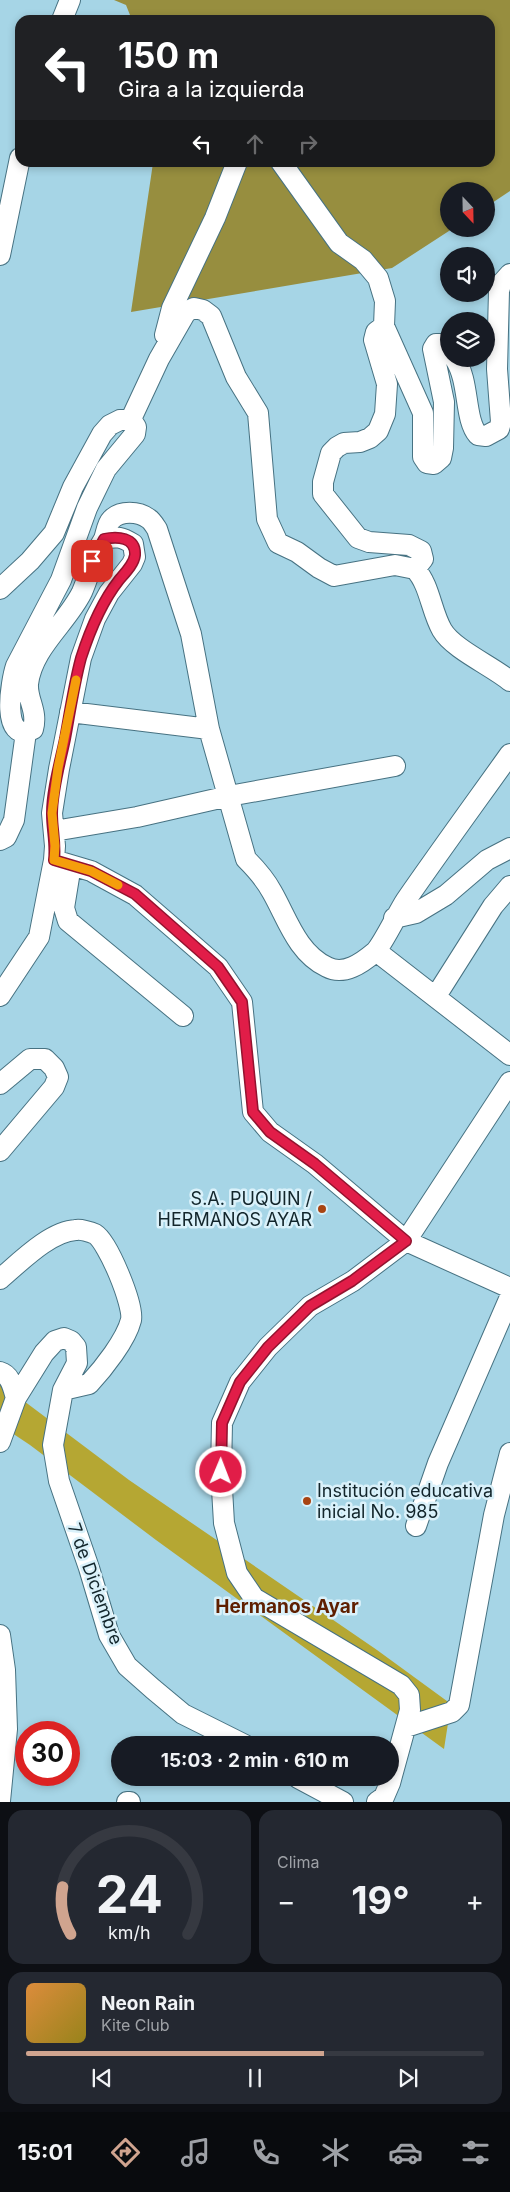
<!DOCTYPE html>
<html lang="es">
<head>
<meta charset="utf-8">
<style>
  :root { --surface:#171b24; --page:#242831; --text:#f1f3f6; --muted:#9ea1a6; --line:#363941; --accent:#d0a48f }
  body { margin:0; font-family:Inter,sans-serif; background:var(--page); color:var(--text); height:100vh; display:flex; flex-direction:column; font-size:19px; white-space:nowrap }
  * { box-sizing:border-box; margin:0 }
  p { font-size:16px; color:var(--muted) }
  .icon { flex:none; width:28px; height:28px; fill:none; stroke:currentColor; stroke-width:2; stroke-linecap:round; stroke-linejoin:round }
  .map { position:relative; height:1802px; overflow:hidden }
  .panel { display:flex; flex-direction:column; gap:8px; padding:8px; background:#0d0f14; flex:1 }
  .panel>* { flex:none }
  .banner { position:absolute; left:15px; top:15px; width:480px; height:152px; border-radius:15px; box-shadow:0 2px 8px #0003; background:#202124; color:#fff; overflow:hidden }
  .needle { width:32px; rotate:158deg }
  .tools { position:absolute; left:440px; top:182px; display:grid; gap:10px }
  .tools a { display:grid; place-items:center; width:55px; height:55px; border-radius:50%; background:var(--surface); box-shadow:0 2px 8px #0003; font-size:25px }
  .speed { position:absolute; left:15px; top:1721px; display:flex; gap:10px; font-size:25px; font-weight:700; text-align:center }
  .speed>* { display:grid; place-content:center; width:65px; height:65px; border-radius:50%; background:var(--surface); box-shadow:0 2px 8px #0003; line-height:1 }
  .speed .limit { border:8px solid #d22; background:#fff; color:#111 }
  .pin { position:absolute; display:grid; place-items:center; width:42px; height:42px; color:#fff; margin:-21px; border-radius:10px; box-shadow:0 2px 8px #0006 }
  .me { position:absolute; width:55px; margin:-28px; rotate:1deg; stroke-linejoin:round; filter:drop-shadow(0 0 4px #0008) }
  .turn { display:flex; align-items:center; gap:18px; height:105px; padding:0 20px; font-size:22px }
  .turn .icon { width:65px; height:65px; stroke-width:2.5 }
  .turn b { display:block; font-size:35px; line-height:42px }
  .lanes { display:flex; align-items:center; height:48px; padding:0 20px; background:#0003; justify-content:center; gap:25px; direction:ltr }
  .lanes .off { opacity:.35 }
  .big { font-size:38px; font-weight:700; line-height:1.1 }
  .panel .card { flex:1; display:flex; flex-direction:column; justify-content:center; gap:8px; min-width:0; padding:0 18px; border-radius:15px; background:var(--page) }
  .panel .dial { align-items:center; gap:0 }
  .dial svg { height:130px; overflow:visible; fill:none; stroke:var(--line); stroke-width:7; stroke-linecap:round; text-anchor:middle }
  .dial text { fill:var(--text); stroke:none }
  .song { display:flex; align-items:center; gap:15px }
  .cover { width:60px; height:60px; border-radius:8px; background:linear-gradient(135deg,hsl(30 70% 55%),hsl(50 70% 35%)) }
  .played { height:5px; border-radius:2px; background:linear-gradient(90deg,var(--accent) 65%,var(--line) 65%) }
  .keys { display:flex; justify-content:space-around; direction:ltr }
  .heat { display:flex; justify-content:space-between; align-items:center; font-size:28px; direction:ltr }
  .panel .tiles { flex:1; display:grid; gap:8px; grid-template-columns:1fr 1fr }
  .card:last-child { grid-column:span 2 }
  .trip { position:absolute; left:111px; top:1736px; width:288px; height:50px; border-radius:25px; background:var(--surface); box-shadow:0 2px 8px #0003; font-weight:700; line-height:50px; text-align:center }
  .menu { display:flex; height:80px; justify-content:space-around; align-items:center; background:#090b0e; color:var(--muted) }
  .menu .icon { width:35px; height:35px }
  .menu .active { color:var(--accent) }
  .menu b { font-size:22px; color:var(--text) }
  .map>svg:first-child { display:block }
  .green { fill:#b5a733 }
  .forest { fill:#978e3f }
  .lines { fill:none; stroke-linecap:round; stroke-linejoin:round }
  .minor-casing { stroke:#477282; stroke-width:22 }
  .minor { stroke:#fff; stroke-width:20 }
  .route-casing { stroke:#92132f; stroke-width:12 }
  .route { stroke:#e11d48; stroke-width:9 }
  .slow { stroke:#f59e0b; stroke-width:9 }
  .poi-dot { fill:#a84412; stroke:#daf1fa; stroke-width:2 }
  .labels { text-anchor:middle; stroke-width:5; stroke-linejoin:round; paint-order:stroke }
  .poi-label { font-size:18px; fill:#12252b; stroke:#daf1fa; text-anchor:end }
  .street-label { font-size:18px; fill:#12252b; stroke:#daf1fa }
  .neighbourhood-label { font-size:19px; font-weight:bold; fill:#5f1f00; stroke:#daf1fa }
</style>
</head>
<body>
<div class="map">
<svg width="510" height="1802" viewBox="0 0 510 1802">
  <rect width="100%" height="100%" fill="#a6d5e6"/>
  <!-- green -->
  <path class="green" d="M0 1383 129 1480 377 1650 451 1704 444 1749 156 1540 30 1445 0 1425Z"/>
  <!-- forest -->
  <path class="forest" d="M114 0H510V191L486 207V191H449V229H452L392 268 131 312 153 163 490 162V20H132L126 5Z"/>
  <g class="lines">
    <defs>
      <path id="minor" d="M62 20 70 0
        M281 162 339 243 363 260 378 278 385 301 384 326 423 413V457L427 463 434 464 441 458 443 448 444 402 433 349 436 344H442L449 350
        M0 255 20 158
        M165 335 172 308 215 218 237 162
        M455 359C470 382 464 419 478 435L486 436 499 429 501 422 497 369 499 291 501 284 510 274
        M131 419 159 359 186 312 194 308 203 310 211 316 236 377 258 413 267 519 278 543 297 552 319 568 334 576 395 565 415 569 423 559 421 551 409 545 369 542 358 538 323 494V482L331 453 337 447 344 443 360 442 370 438 378 431 385 414 387 384 374 340 376 332 384 326
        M104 539C106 534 107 524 111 520 120 510 139 511 149 519 152 521 155 526 157 529L191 634 209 729 246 859C256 869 265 879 272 892 287 918 297 953 327 967 344 976 362 963 375 952 383 944 398 912 406 900 440 851 475 803 510 754
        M415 569C430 585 431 611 442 630 453 649 492 666 510 681
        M0 589 30 561 54 533 73 487 102 434 110 425 120 420 131 419 136 427 135 434 106 469 87 508 61 580 16 666C11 681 0 745 33 729 38 711 27 700 28 684 32 648 67 623 82 592 90 574 93 556 104 539 117 536 122 537 133 544L135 557 132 564 109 593 95 619 81 658 59 769 52 813 55 846 54 860
        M70 712 209 729
        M54 831 137 817 229 796 395 766
        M0 840 6 837 14 820 26 732
        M71 865 64 908 68 921 183 1016
        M394 918 416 913 446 895 487 860 510 848
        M376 951 510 1055
        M0 996 39 937 54 860 91 871 135 895 218 967 242 1002 253 1112 270 1132 315 1164 406 1241 510 1288
        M436 996 493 906 510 886
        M0 1084 30 1059H45L54 1068 58 1077 54 1087 0 1151
        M0 1279C19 1263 50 1231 76 1230 80 1229 91 1232 95 1234 108 1242 134 1305 131 1320 126 1340 103 1369 89 1384L63 1390
        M0 1372C11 1375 13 1388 16 1398
        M0 1442 16 1398 44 1353 55 1341 64 1338 71 1341 76 1347 77 1363 63 1390 53 1445 59 1481 89 1568 109 1635 127 1666 153 1689 183 1714 245 1745
        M416 1526 438 1463 510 1297
        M0 1635 5 1670 7 1729 0 1801
        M406 1727 452 1712 459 1705 494 1515 510 1453
        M298 1778 343 1802
        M127 1802H130
        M377 1802 384 1797 390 1783 410 1710 409 1695 401 1685 254 1598 237 1573 224 1523 221 1472 222 1423 240 1382 268 1347 310 1306 353 1281 406 1241 510 1082"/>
    </defs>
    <!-- minor casing -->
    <use href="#minor" class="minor-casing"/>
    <!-- minor -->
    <use href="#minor" class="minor"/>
  </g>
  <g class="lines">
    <defs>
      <path id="route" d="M92 561 104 539C117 536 136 537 135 555 134 564 125 573 119 580 101 603 90 630 81 658 74 684 70 712 65 739 60 763 52 790 52 814 52 830 56 844 54 860L91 871 135 894 218 967 242 1002 253 1112 270 1132 315 1164 406 1241 352 1281 310 1306 268 1347 240 1382 222 1423 221 1472"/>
    </defs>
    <!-- route casing -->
    <use href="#route" class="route-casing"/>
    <!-- route -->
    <use href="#route" class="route"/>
    <!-- slow -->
    <path class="slow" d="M76 680 58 768 52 813 55 846 54 860 91 871 118 885"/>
  </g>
  <!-- markers -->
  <g class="poi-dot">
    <circle cx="322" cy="1209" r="5"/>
    <circle cx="307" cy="1501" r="5"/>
  </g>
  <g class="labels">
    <!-- poi labels -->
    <g class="poi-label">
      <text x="312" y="1205">S.A. PUQUIN /<tspan x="312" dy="21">HERMANOS AYAR</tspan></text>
      <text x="317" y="1497" text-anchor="start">Institución educativa<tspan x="317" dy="21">inicial No. 985</tspan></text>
    </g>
    <!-- street labels -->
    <g class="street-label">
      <text transform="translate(95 1584) rotate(70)" y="6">7 de Diciembre</text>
    </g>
    <!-- neighbourhood labels -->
    <g class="neighbourhood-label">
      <text x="287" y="1613">Hermanos Ayar</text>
    </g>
  </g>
</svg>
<div class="tools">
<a><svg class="needle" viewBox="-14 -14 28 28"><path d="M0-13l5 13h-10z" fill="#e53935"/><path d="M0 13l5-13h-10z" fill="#9ea1a6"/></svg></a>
<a><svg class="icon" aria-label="sound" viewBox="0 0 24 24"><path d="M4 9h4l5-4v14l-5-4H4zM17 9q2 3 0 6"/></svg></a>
<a><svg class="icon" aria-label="layers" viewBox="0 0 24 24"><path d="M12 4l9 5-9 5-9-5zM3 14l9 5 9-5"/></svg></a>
</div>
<div class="speed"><div class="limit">30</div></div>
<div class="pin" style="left:92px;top:561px;background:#d93025"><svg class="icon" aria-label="arrive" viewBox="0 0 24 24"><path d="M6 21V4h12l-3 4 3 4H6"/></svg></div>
<svg class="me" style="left:221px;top:1472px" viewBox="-20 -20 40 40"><circle r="17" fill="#e11d48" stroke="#fff" stroke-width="3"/><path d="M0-11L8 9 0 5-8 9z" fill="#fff"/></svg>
<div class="trip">15:03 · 2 min · 610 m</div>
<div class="banner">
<div class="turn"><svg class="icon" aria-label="left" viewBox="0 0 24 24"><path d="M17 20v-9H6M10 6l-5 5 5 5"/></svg><div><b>150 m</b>Gira a la izquierda</div></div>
<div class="lanes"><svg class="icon" aria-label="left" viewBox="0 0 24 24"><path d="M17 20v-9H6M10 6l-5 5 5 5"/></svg><svg class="icon off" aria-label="ahead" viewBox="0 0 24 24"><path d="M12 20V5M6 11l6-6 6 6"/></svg><svg class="icon off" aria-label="right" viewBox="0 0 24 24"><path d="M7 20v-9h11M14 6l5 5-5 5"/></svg></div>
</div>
</div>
<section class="panel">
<div class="tiles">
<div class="card dial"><svg viewBox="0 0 100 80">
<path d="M14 69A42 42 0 1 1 86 69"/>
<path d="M14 69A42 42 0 0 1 9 40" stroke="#d0a48f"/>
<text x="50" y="56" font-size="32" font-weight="700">24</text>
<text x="50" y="72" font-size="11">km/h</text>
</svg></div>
<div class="card"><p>Clima</p>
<div class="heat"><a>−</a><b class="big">19°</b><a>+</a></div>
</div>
<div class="card">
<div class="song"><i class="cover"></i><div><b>Neon Rain</b><p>Kite Club</p></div></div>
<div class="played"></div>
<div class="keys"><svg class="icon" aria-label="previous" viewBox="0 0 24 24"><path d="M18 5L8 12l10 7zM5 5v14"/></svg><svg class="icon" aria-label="pause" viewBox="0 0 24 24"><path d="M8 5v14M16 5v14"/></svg><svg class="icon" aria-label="next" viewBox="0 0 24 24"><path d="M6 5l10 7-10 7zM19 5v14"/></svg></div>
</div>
</div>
</section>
<nav class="menu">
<b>15:01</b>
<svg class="icon active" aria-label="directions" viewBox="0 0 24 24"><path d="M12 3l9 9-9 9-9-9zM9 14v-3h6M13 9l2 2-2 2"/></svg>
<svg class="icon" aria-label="music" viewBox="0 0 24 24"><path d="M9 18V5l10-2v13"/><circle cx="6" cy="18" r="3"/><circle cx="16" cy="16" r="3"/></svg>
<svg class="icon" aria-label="phone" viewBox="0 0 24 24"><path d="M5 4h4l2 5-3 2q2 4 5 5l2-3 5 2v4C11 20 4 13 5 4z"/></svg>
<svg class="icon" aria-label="climate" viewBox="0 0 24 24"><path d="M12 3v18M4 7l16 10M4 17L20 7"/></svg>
<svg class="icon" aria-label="car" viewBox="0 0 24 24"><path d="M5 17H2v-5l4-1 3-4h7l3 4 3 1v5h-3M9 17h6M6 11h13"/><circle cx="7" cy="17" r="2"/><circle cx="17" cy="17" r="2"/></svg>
<svg class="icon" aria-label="filters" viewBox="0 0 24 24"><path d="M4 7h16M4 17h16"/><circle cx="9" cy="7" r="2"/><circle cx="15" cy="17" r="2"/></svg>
</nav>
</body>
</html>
